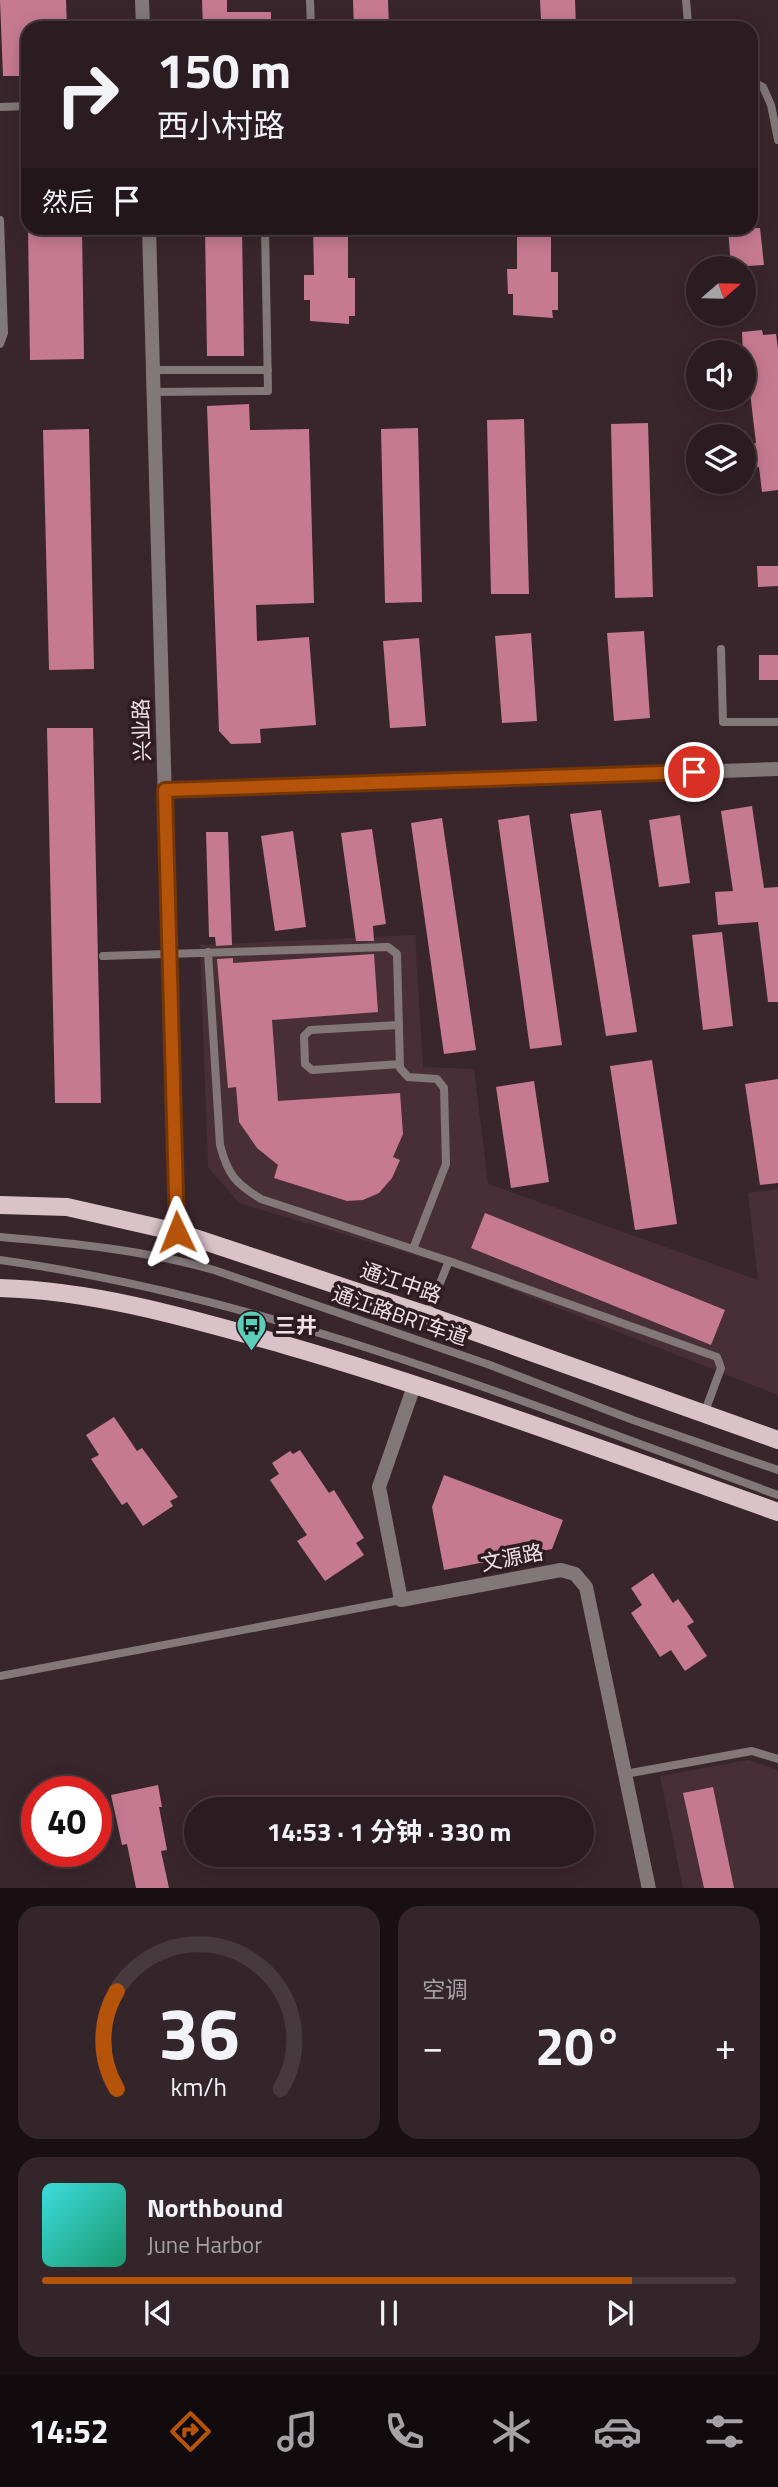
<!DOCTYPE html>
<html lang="zh">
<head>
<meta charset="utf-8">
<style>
  :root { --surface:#2b1c21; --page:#33252a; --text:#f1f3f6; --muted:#a6a1a5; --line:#473a3f; --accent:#b45309 }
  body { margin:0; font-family:"Titillium Web","Noto Sans SC",sans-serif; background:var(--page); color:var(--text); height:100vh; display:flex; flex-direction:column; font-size:26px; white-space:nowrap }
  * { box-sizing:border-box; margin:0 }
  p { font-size:23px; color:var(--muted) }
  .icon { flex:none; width:38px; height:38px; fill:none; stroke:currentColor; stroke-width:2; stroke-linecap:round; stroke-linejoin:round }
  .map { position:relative; height:1888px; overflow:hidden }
  .drawer { display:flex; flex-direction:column; gap:18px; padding:18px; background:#180f12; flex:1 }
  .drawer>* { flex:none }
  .banner { position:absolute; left:21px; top:21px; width:737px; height:214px; border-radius:21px; box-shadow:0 4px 18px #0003,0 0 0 2px var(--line); background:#2b1c21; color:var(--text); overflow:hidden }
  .needle { width:46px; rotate:70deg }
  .tools { position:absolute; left:686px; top:256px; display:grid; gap:14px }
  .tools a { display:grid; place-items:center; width:70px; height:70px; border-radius:50%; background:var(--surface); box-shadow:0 4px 18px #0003,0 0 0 2px var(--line); font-size:35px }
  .speed { position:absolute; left:21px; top:1776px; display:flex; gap:14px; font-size:35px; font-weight:700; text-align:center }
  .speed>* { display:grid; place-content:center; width:91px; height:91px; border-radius:50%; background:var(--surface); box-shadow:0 4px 18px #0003,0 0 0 2px var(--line); line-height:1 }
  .speed .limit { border:10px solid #d22; background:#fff; color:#111 }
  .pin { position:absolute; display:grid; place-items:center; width:60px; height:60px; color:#fff; margin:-30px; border:4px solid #fff; border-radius:50%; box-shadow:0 2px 7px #0007 }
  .me { position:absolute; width:77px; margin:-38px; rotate:358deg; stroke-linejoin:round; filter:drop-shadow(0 0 5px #0008) }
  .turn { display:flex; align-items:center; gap:24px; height:147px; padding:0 21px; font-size:32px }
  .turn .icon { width:91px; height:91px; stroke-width:2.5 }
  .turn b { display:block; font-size:49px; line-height:60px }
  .then { display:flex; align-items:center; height:66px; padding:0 21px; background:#0003; gap:14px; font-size:26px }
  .big { font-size:52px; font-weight:700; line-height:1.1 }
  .drawer .tile { flex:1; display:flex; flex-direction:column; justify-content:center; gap:10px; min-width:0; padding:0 24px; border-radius:21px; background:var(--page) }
  .drawer .dial { align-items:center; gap:0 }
  .dial svg { height:182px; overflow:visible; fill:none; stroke:var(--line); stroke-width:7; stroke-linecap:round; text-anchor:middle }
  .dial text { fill:var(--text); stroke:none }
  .song { display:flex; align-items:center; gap:21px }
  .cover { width:84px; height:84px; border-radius:10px; background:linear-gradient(135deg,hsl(180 70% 55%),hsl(160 70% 35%)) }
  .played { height:7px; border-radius:4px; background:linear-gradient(90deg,var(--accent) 85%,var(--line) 85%) }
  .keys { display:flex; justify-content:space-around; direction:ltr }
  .heat { display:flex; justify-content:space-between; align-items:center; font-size:38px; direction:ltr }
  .drawer .tiles { flex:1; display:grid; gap:18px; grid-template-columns:1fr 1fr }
  .tile:last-child { grid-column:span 2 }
  .trip { position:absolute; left:184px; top:1797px; width:410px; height:70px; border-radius:35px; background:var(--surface); box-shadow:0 4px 18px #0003,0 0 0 2px var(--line); font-weight:700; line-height:70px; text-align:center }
  .tabs { display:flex; height:112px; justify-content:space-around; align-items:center; background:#110b0d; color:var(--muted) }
  .tabs .icon { width:49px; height:49px }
  .tabs .selected { color:var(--accent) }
  .tabs b { font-size:32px; color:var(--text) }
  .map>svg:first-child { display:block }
  .built { fill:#482f37 }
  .building { fill:#c67a92 }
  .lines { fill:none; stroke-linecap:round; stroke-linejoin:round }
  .service { stroke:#82787a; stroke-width:8 }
  .minor { stroke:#82787a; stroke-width:14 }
  .tertiary { stroke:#82787a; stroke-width:14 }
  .primary { stroke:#d9c3c9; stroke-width:18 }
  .route-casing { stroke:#753606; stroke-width:18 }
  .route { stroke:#b45309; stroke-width:12 }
  .labels { text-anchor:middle; stroke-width:7; stroke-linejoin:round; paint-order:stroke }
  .street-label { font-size:21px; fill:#eee1e4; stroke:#2f1c22 }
  .poi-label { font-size:21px; font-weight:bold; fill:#eee1e4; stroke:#2f1c22; text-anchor:start }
</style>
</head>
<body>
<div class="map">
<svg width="778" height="1889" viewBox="0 0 778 1889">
  <rect width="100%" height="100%" fill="#39262c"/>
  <!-- built -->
  <path class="built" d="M415 935 423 1067 474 1069 488 1184 758 1280 748 1193 778 1189V1395L457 1268 239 1203 208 1167 200 945Z
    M748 1760 778 1770V1888H683L660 1776Z"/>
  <!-- building -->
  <path class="building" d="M0 0H66L67 28H28V76H3Z
    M202 0H227V12H271V28H203Z
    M353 0H388L389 28H354Z
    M540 0H575L576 27 545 28V20H541Z
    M28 228H82L84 359 30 360Z
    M205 228H242L244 356H207Z
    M313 228H348V278H355V316H349V324L310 321V300H304V275H314Z
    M517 228H551V272H558V310H552L553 318 513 315V294H508L507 269H517Z
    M728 228H760L764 265 731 267Z
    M762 330 763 335 776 334 778 349V490L762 492 759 467 750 468 747 444 756 443 748 376 744 377 742 332Z
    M249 404 250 430 309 429 314 603 256 605 257 641 309 637 316 725 260 729 261 743 231 744 219 731 207 406Z
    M524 419 529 594H491L487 420Z
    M648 423 653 597 615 598 611 424Z
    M418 428 422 602 385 603 381 429Z
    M89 429 94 669 49 670 43 430Z
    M757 566H778V586L758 587Z
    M644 631 650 718 614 721 607 633Z
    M531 633 537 721 502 723 495 636Z
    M419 638 426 726 390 728 383 641Z
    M759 655H778V680H759Z
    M47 728H93L101 1103H55Z
    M752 806 764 888 778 887V1002H768L758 922 718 925 715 892 733 891 721 811Z
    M601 810 637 1032 606 1036 570 814Z
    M529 815 562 1045 530 1049 498 820Z
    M680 815 690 883 659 887 649 820Z
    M442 818 476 1050 444 1054 411 823Z
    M372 829 386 924 373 926 374 941H356L341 833Z
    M293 831 306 927 275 931 261 836Z
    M206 832H228L232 945 216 946 215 937H209Z
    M722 932 733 1026 703 1030 692 935Z
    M374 954 378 1012 272 1020 278 1101 400 1093 403 1134 393 1157 400 1160 392 1178 379 1193 363 1200 347 1201 274 1178 278 1165 257 1148 239 1122 236 1087 228 1088 217 959 233 958V963Z
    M652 1060 677 1224 635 1230 610 1066Z
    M778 1079V1183L760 1185 745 1084Z
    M534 1081 549 1182 511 1188 496 1087Z
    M485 1213 725 1310 711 1345 471 1248Z
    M114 1417 137 1451 142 1448 178 1497 170 1501 173 1506 143 1526 127 1502 122 1505 91 1459 99 1455 86 1435Z
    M300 1450 329 1493 334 1490 364 1538 356 1543 364 1555 325 1581 297 1541 307 1535 270 1480 279 1474 272 1463 290 1451 293 1454Z
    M444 1475 563 1520 552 1549 444 1570 432 1507Z
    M653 1573 673 1603 678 1599 694 1622 687 1626 707 1656 685 1671 671 1650 660 1657 631 1613 642 1605 631 1588Z
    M158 1785 162 1807H159L167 1850 161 1851 169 1888H136L127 1844 122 1845 111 1795Z
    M713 1787 732 1878 734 1888H704L683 1793Z"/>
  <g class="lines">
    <!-- service -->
    <path class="service" d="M310 0 311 28
      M684 28 688 23 686 0
      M751 81 763 87 771 105 778 140
      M0 107 28 106
      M0 220 4 333 0 344
      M153 370H268
      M153 392 268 391 265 228
      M721 649 723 722H778
      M208 952 220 1145C228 1175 235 1183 261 1199L449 1261 717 1357 721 1368 704 1414
      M103 956 388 947 397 954 400 1068 408 1077 437 1079 444 1088 446 1164 413 1249
      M399 1025 310 1030 304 1036 305 1064 312 1070 400 1064
      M0 1237C71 1243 145 1250 214 1270L490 1365 633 1420 778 1470
      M0 1260C271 1298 523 1402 778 1495
      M427 1315 449 1261
      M0 1676 401 1600
      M625 1774 752 1751 778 1759"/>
    <!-- minor -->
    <path class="minor" d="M165 790 778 769
      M415 1383 379 1487 401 1600 561 1570 575 1574 586 1587 649 1889"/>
    <!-- tertiary -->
    <path class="tertiary" d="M142 0 143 28
      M149 228 177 1232"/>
    <!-- primary -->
    <path class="primary" d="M0 1205 67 1207 177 1232 427 1315 778 1440
      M0 1288C98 1291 192 1319 285 1345 452 1393 614 1454 778 1512"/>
  </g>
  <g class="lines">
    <defs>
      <path id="route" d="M177 1232 165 790 694 772"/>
    </defs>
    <!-- route casing -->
    <use href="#route" class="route-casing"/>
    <!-- route -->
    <use href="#route" class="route"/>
  </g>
  <!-- icons -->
  <defs>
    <symbol id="bus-pin" viewBox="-11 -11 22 30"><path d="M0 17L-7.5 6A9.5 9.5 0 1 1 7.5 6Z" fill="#5cceba" stroke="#2f1c22"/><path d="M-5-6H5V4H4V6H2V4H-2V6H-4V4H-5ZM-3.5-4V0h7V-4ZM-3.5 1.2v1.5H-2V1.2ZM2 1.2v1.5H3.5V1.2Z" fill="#111"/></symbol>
  </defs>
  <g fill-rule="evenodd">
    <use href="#bus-pin" x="234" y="1308" width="35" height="47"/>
  </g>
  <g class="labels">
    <!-- street labels -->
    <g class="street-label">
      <text transform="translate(142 730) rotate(-92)" y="7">兴业路</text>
      <text transform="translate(401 1283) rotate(19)" y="7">通江中路</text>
      <text transform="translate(400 1316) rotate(19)" y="7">通江路BRT车道</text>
      <text transform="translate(512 1558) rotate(-11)" y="7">文源路</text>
    </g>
    <!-- poi labels -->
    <g class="poi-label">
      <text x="275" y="1333">三井</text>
    </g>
  </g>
</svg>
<div class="tools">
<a><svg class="needle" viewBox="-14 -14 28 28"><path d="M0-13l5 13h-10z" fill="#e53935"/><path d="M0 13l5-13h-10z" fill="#a6a1a5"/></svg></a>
<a><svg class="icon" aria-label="sound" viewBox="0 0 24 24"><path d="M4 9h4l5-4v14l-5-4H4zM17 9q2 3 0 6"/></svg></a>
<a><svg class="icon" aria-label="layers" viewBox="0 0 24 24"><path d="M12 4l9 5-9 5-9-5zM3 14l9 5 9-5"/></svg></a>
</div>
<div class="speed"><div class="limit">40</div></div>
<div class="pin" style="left:694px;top:772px;background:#d93025"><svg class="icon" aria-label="arrive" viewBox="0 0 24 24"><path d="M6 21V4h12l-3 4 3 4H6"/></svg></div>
<svg class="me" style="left:177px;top:1232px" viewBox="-20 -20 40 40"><path d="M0-17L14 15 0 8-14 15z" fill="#b45309" stroke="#fff" stroke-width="4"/></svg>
<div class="trip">14:53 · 1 分钟 · 330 m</div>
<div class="banner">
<div class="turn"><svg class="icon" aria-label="right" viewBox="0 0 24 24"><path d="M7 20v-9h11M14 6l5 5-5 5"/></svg><div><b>150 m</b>西小村路</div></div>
<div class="then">然后<svg class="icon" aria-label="arrive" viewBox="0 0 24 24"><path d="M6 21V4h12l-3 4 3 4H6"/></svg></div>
</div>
</div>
<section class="drawer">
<div class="tiles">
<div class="tile dial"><svg viewBox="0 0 100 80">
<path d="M14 69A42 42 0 1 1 86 69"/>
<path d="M14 69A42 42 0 0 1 14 26" stroke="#b45309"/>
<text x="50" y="56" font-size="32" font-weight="700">36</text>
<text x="50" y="72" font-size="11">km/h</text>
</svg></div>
<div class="tile"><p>空调</p>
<div class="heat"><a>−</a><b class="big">20°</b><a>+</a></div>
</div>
<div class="tile">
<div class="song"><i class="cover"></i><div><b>Northbound</b><p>June Harbor</p></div></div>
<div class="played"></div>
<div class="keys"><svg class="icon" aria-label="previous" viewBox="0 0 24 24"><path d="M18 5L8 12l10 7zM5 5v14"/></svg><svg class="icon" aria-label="pause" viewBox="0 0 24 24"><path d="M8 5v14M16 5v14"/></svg><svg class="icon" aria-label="next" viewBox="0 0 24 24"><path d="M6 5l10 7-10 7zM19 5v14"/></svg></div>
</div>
</div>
</section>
<nav class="tabs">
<b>14:52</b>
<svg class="icon selected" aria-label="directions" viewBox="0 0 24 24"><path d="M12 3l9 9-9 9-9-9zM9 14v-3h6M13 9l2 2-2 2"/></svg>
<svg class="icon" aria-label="music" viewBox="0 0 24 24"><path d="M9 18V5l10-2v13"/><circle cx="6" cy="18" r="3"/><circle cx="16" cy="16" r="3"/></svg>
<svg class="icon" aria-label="phone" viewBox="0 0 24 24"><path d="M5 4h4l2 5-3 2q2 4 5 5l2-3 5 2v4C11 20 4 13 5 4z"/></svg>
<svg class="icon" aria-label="climate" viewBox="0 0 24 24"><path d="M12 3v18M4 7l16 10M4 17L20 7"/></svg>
<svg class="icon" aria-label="car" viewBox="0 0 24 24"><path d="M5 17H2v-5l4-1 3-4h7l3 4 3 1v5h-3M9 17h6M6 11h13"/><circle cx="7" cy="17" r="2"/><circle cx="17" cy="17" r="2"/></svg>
<svg class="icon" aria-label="filters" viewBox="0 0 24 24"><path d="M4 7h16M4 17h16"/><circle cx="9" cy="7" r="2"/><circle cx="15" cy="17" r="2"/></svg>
</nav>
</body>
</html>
